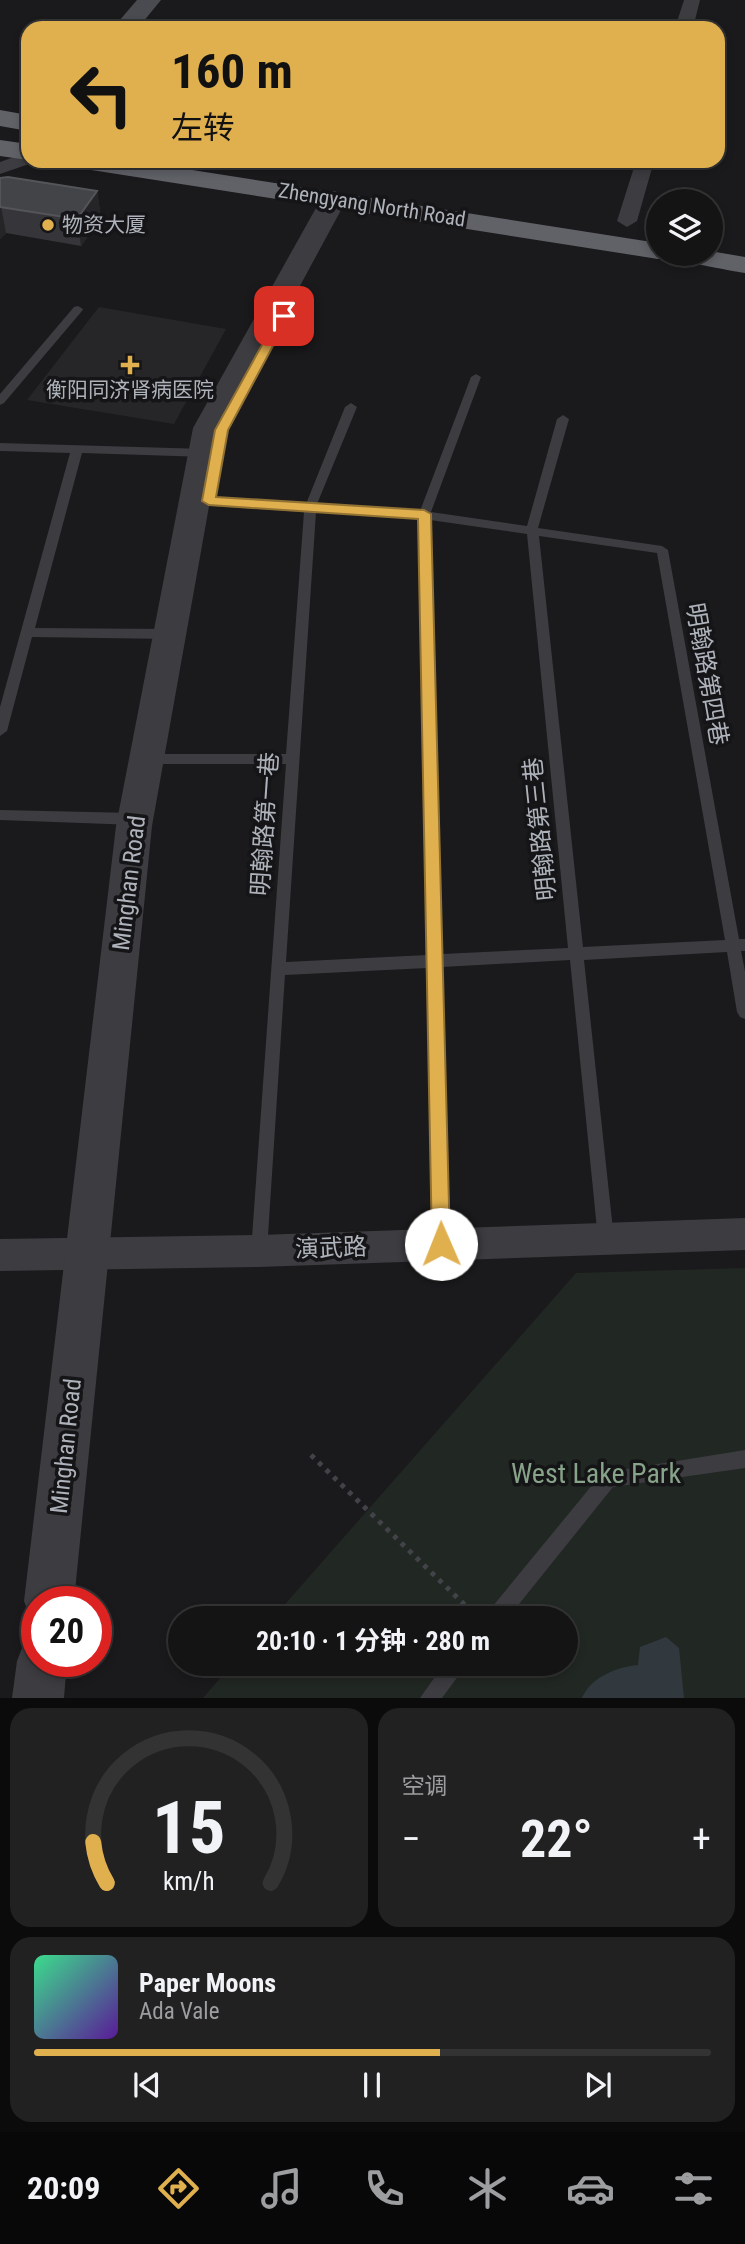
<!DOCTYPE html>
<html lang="zh">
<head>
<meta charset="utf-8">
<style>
  :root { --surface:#141415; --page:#212122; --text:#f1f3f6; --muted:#9d9ea0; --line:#333334; --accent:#e0b04f }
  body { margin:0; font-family:"Roboto Condensed","Noto Sans SC",sans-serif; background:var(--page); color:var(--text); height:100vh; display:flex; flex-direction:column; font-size:26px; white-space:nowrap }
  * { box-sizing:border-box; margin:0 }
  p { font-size:23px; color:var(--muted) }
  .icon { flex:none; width:38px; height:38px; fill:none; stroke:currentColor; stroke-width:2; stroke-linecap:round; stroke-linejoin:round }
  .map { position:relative; height:1698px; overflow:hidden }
  .side { display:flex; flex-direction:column; gap:10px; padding:10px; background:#0b0b0c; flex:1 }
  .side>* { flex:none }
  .hud { position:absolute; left:21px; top:21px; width:704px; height:147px; border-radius:21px; box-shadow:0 4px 10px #0003,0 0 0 2px var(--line); background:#e0b04f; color:#111; overflow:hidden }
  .controls { position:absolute; left:646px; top:189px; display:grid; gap:14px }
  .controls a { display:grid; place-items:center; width:77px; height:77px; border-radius:50%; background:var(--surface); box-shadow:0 4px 10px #0003,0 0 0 2px var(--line); font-size:35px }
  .speed { position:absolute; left:21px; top:1586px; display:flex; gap:14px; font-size:35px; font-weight:700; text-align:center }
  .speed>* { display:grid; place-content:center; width:91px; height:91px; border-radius:50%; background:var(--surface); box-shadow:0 4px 10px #0003,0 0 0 2px var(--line); line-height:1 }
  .speed .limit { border:10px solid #d22; background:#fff; color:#111 }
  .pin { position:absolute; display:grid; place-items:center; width:60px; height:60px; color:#fff; margin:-30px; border-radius:14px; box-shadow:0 4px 10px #0006 }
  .me { position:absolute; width:77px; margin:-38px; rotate:359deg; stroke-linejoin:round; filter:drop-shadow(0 0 5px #0008) }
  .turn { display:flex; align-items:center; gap:24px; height:147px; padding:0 35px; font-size:32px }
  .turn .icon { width:91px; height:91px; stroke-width:2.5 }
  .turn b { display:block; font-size:49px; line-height:60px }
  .big { font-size:52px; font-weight:700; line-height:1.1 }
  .side .tile { flex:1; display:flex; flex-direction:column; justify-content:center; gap:10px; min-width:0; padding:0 24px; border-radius:21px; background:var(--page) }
  .side .dial { align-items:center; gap:0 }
  .dial svg { height:182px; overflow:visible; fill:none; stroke:var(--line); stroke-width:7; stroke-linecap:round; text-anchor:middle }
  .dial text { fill:var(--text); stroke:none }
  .song { display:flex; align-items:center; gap:21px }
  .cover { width:84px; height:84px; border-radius:10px; background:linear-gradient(135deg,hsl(150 70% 55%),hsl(270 70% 35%)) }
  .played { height:7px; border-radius:4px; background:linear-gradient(90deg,var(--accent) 60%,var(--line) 60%) }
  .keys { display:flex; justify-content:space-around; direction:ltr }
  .heat { display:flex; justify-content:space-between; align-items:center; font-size:38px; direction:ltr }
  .side .tiles { flex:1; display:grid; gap:10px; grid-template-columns:1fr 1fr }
  .tile:last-child { grid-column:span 2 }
  .trip { position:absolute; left:168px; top:1606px; width:410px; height:70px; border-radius:35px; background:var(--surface); box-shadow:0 4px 10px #0003,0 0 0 2px var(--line); font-weight:700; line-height:70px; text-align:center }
  .tab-bar { display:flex; height:112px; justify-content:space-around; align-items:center; background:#080808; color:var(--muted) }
  .tab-bar .icon { width:49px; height:49px }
  .tab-bar .current { color:var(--accent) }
  .tab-bar b { font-size:32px; color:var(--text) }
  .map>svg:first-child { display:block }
  .built { fill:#262629 }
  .green { fill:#212722 }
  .water { fill:#31393f }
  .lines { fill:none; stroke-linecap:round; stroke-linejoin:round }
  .path { stroke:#424348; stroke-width:5; stroke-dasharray:4.5 6; stroke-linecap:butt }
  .service { fill:#3c3c41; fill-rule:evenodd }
  .minor { fill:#3c3c41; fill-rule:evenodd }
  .tertiary { fill:#3c3c41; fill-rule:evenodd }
  .secondary { fill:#4a4b51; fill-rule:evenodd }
  .trunk { fill:#606268; fill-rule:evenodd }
  .wall { fill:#36363a }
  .shaded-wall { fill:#252528 }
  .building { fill:#434447; stroke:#545559; stroke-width:2 }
  .route { fill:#e0b04f; stroke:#927233; stroke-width:2 }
  .poi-dot { fill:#e0b04f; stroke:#151517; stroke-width:2.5 }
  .labels { text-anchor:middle; stroke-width:7; stroke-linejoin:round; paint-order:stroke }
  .far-street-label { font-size:21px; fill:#aeb2ba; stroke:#151517 }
  .far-poi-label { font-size:21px; fill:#aeb2ba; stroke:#151517; text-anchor:start }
  .street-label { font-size:24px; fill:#aeb2ba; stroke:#151517 }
  .near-park-label { font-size:28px; fill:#87a389; stroke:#151517 }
</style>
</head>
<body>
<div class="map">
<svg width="745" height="1698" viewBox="0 0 745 1698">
  <rect width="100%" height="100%" fill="#1a1a1c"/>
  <!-- built -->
  <path class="built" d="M99 307 226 329 174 424 27 400Z"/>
  <!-- green -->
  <path class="green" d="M745 1268V1698H203L232 1664H565V1619H272L576 1273Z"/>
  <!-- water -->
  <path class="water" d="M666 1637 679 1648 684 1698H582C591 1677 617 1667 638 1665L640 1647Z"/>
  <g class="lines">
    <!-- path -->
    <path class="path" d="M311 1455 471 1611"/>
    <!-- service -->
    <path class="service" d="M78 306 83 309 82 311 4 403 0 405V394L74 307Z
      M476 374 481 377 431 512 527 526 557 419 563 415 569 419 538 528 662 546 668 550 739 939H745V951H741L745 971V1019L740 1017 737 1012 727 952 584 960 614 1239 612 1245 606 1247 600 1245 598 1239 570 960 442 967 449 1244 447 1250 441 1252 435 1250 433 1244 427 968 285 975 267 1251 265 1257 259 1259 253 1257 251 1251 286 764H147L140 759 147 754H286L304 512 195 505 189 501 195 497 306 504 345 407 351 403 357 407 317 504 420 511 471 377ZM316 512 418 519 427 955 286 962ZM430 520 527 534 568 948 442 954ZM539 536 657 553 725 940 583 947Z
      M0 443 206 449 212 453 206 457 82 453 35 628 170 629 176 634 170 639 32 637 7 731 0 736V707L70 453 0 451Z
      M0 810 135 813 140 815 142 819 140 823 135 825 0 820Z
      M745 1450V1468L613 1487 507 1619H486L488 1612 602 1473Z
      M444 1664H467L442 1698H420Z"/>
    <!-- minor -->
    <path class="minor" d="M684 0H700L693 28H675Z
      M28 152V161L35 162 0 174V162Z
      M636 161H654L637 221 627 227 617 221Z
      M745 1218V1250L259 1267 0 1271V1239L259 1235Z"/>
    <!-- tertiary -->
    <path class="tertiary" d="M334 191 343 194 347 199 223 428 152 826 74 1601H37V1621L31 1619 24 1601 116 826 193 428 321 199 325 194Z
      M37 1638V1661H67L64 1698H12L17 1661 24 1643Z"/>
    <!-- secondary -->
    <path class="secondary" d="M137 0H161L138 28H113Z"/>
    <!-- trunk -->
    <path class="trunk" d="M0 110 28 115V131L0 126Z
      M0 140 28 144V160L0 156Z
      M72 161H135L658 243V254H710V251L745 257V273C728 271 669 257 658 259L85 169 76 167Z"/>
  </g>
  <!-- wall -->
  <path class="wall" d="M0 178 97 191 101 218 81 246 6 233 0 239Z"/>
  <!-- shaded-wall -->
  <path class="shaded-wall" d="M97 191 101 218 81 246 77 219Z
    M1 206 6 233 0 239V207Z"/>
  <!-- building -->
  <path class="building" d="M8 177 97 191 77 219 0 207V178Z"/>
  <!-- route -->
  <path class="route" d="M284 312 289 316 228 430 216 497 424 510 431 514 450 1244 448 1251 441 1253 434 1251 432 1244 418 519 209 505 202 501 215 430 278 316Z"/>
  <!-- markers -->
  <g class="poi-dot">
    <circle cx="48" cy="225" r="7"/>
    <path d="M126.5 354.5h7v7h7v7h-7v7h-7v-7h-7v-7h7z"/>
  </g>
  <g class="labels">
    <!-- far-street labels -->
    <g class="far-street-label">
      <text transform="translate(372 205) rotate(9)" y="7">Zhengyang North Road</text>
    </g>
    <!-- far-poi labels -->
    <g class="far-poi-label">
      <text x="62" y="232">物资大厦</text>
      <text x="130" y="397" text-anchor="middle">衡阳同济肾病医院</text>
    </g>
    <!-- street labels -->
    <g class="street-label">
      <text transform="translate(707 674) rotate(80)" y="8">明翰路第四巷</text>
      <text transform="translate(265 824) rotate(-86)" y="8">明翰路第一巷</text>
      <text transform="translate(540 829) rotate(-96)" y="8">明翰路第三巷</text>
      <text transform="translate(129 883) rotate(-83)" y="8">Minghan Road</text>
      <text transform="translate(331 1248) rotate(-2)" y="8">演武路</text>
      <text transform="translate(66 1446) rotate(-84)" y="8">Minghan Road</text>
    </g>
    <!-- near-park labels -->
    <g class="near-park-label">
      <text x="596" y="1483">West Lake Park</text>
    </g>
  </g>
</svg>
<div class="controls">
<a><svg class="icon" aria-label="layers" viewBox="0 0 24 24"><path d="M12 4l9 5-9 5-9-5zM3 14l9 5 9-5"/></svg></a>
</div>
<div class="speed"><div class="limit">20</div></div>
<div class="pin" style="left:284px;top:316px;background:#d93025"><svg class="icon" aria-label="arrive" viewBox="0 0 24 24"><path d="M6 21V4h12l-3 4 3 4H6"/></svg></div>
<svg class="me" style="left:441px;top:1244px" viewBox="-20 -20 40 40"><circle r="19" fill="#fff"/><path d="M0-13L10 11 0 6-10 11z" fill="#e0b04f"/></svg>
<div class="trip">20:10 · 1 分钟 · 280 m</div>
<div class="hud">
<div class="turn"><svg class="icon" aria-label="left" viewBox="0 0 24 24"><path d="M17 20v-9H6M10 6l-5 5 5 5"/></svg><div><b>160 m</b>左转</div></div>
</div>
</div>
<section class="side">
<div class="tiles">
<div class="tile dial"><svg viewBox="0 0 100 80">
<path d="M14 69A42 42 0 1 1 86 69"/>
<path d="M14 69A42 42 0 0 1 8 51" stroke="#e0b04f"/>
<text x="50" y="56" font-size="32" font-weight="700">15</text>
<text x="50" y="72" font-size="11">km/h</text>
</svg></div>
<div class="tile"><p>空调</p>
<div class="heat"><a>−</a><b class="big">22°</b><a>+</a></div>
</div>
<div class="tile">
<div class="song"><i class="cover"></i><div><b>Paper Moons</b><p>Ada Vale</p></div></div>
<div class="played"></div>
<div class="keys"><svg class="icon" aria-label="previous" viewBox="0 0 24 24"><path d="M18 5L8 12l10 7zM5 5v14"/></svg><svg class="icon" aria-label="pause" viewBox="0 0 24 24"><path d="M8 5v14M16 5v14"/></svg><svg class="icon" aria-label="next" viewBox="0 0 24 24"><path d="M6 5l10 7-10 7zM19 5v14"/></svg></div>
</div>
</div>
</section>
<nav class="tab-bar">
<b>20:09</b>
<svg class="icon current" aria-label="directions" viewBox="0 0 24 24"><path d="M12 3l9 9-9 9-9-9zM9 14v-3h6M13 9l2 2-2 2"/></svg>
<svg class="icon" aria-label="music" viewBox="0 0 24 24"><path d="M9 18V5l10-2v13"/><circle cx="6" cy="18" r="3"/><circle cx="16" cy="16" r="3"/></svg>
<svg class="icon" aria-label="phone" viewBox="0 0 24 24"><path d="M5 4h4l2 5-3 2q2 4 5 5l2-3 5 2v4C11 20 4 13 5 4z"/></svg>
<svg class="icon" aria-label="climate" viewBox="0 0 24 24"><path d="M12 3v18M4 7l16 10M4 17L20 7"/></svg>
<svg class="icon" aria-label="car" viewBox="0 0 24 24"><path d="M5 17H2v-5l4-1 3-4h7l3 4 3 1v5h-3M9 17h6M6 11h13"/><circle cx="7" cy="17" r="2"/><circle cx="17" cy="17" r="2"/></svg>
<svg class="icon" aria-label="filters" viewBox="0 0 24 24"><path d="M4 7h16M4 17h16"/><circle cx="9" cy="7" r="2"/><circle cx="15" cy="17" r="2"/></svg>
</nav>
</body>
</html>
